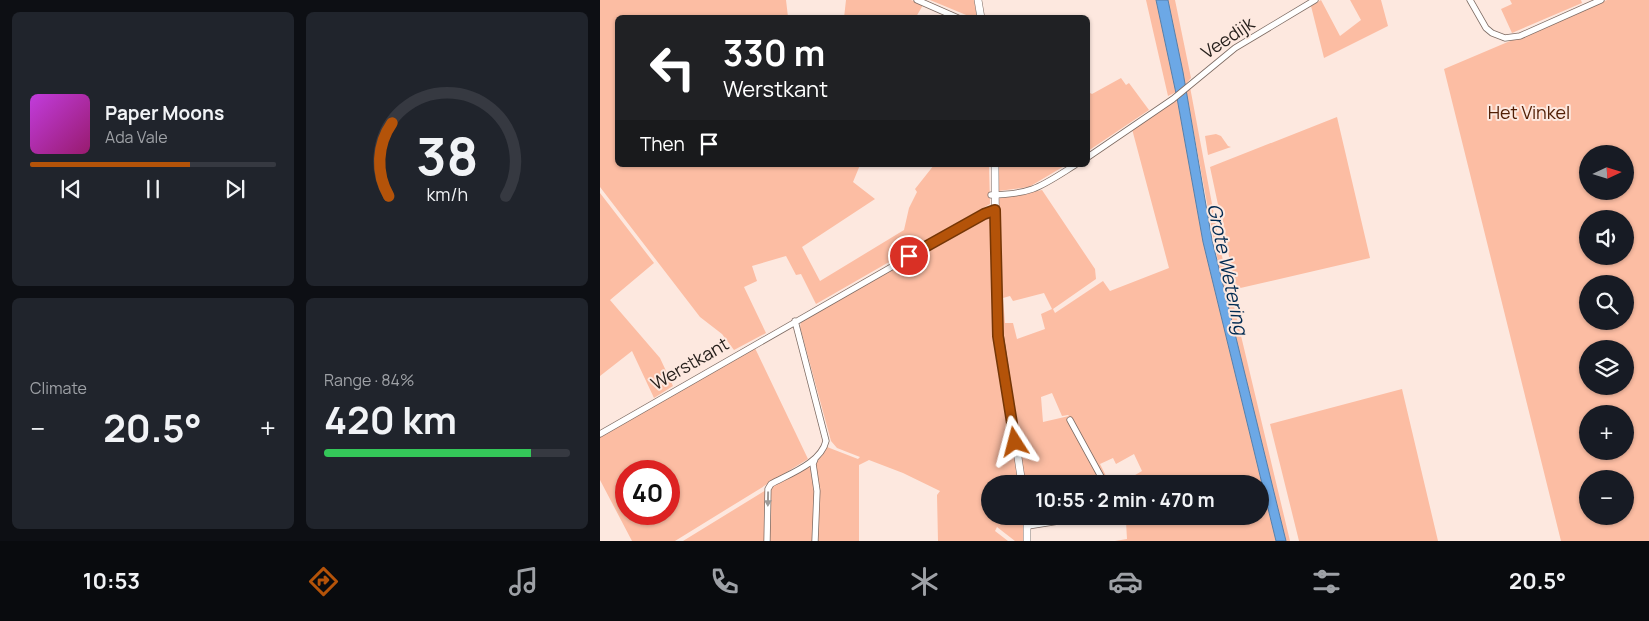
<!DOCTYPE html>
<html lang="en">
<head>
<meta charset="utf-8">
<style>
  :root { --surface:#171b24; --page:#20242c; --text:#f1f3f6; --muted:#9ea1a6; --line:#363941; --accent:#b45309 }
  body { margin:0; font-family:Manrope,sans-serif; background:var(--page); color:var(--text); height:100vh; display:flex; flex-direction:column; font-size:19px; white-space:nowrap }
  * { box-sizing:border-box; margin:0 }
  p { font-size:16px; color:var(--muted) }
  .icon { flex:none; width:28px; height:28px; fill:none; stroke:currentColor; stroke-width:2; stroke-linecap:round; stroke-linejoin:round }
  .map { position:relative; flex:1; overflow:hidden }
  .panel { display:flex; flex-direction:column; gap:12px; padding:12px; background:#0d0f14; width:600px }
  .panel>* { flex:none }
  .top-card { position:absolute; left:15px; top:15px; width:475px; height:152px; border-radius:8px; box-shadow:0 1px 4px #0004; background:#202124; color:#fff; overflow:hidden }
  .needle { width:32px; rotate:86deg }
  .fabs { position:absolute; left:979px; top:145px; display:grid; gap:10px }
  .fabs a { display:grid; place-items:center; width:55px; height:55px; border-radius:50%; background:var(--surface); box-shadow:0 1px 4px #0004; font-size:25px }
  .speed { position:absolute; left:15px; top:460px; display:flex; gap:10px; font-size:25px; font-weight:700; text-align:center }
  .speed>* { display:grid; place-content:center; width:65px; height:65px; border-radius:50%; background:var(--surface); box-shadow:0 1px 4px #0004; line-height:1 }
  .speed .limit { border:8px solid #d22; background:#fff; color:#111 }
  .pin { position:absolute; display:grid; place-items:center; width:42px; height:42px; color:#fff; margin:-21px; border:2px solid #fff; border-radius:50%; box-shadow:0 1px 5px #0007 }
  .me { position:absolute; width:55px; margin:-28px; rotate:351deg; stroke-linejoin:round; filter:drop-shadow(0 0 4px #0008) }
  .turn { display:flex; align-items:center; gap:18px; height:105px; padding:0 25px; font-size:22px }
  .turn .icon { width:65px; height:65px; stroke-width:2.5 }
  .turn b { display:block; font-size:35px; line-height:42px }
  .then { display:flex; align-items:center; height:48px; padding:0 25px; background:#0003; gap:10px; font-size:19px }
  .big { font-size:38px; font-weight:700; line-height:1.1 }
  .panel .card { flex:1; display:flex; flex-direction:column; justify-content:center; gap:8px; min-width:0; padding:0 18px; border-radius:8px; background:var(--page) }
  .panel .dial { align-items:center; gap:0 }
  .dial svg { height:130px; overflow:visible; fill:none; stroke:var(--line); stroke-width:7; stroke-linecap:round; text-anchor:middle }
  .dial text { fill:var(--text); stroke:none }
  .song { display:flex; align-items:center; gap:15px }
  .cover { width:60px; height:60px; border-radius:8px; background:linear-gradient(135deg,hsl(290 70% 55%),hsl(320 70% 35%)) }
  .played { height:5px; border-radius:2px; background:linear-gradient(90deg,var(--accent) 65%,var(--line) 65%) }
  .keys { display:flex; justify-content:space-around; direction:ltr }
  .heat { display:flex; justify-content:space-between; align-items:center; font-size:28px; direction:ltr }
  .charge { height:8px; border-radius:4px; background:linear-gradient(90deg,#34c759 84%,var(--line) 0) }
  .panel .tiles { flex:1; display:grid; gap:12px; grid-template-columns:repeat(2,1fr) }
  .trip { position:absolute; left:381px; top:475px; width:288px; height:50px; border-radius:25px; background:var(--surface); box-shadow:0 1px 4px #0004; font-weight:700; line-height:50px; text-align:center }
  .dock { display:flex; height:80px; justify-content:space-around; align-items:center; background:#090b0e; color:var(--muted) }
  .dock .icon { width:35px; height:35px }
  .dock .active { color:var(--accent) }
  .dock b { font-size:22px; color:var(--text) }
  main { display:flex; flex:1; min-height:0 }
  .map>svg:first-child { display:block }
  .green { fill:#fcbda3; fill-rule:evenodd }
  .water { fill:#6ca8e6; stroke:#577fa9 }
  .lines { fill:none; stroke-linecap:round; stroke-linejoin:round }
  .minor-casing { stroke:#7d6b63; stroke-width:7 }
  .tertiary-casing { stroke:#7d6b63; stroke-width:8 }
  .minor { stroke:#fff; stroke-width:5.5 }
  .tertiary { stroke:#fff; stroke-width:7 }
  .oneway { fill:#9d9a98 }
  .route-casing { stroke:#753606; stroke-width:12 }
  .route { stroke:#b45309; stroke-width:9 }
  .labels { text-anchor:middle; stroke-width:4; stroke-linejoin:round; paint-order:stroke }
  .street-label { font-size:18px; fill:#251e1a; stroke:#fde8df }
  .park-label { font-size:18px; fill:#511e04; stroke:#fde8df }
  .water-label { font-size:19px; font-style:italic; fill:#002a51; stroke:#fde8df }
</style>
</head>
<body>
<main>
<section class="panel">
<div class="tiles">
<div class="card">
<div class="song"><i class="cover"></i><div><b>Paper Moons</b><p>Ada Vale</p></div></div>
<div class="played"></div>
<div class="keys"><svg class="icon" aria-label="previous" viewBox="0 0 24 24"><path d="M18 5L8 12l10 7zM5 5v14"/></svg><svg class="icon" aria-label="pause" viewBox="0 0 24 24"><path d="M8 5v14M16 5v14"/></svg><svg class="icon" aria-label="next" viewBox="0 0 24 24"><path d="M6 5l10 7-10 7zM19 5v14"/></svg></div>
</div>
<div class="card dial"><svg viewBox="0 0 100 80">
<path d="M14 69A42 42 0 1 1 86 69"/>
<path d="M14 69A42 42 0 0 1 16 24" stroke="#b45309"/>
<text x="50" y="56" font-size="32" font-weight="700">38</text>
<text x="50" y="72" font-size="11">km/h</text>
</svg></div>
<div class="card"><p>Climate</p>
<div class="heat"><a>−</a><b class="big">20.5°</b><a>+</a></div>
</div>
<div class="card"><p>Range · 84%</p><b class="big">420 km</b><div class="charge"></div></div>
</div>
</section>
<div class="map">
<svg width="1049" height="541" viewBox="0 0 1049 541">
  <rect width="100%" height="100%" fill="#fde8df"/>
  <!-- green -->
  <path class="green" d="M0 0H186L188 17 18 18V165H260L253 182 275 199 202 247 220 281 304 230 309 208 317 192 315 189 334 165H389L390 204 216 304 201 274 196 275 186 256 152 266 157 281 144 287 166 333 134 350 122 334 100 317 0 187Z
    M246 0H311L323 5 316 17 244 18Z
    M330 0H374L377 17H371Z
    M546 0H556L576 92 568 96Z
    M568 0H575L591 78 585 85Z
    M721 0 740 36 761 20 750 0H781L788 26 724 58 711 6Z
    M910 0H981L982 3 912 33 901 9 912 4Z
    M1007 0H1049V541H961L844 69ZM988 154H1025V191H988ZM988 219H1025V256H988ZM988 284H1025V321H988ZM988 349H1025V386H988ZM988 414H1025V451H988ZM988 479H1025V516H988Z
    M521 78 526 85 529 83 549 110 488 151V92L492 94Z
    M590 87 621 252 690 541H686L620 273 586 91Z
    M577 98 603 242 676 541H515L527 539 526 522 532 516H660V484H533L530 478 542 471 534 454 516 464 513 458 500 464 510 484H390V516H474L433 524 428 540 425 538V541H415L397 527 395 531 408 541H338L337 495 340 491 303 473 269 460 259 465V541H83L210 463 214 491V521C223 510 217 477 214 464L227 447 258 459 260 457 237 448 231 441 200 327 201 321 334 242 397 208V201L400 198 442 190 495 269 496 279 453 309 455 313 503 281 510 291 569 268 532 129ZM444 293 452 309 441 314 445 329 417 339 413 323H405L403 298 410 296 413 301ZM452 393 462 416 468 415 469 416 443 422 441 397Z
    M737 117 770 258 636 289 610 167Z
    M616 134 621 136 628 146 631 147 608 155 605 136Z
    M397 165H466L429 187 398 191Z
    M0 193 54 263 10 300 60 358 73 386 54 398 32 351 0 376Z
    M154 346 208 459 75 541H32L0 480V437ZM26 471H69V514H26Z
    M802 389 838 541H699L670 424Z"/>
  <!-- water -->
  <path class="water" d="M556 0H568L583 72 612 240 686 541H676L603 242 577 98Z"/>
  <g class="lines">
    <defs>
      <path id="minor" d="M317 0 358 18
        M870 0 886 28 892 33 905 38 920 36 1001 0
        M488 157 573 99 635 48 715 0
        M391 195C433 194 440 187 475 165
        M470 420 505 484
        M0 434 384 214 395 210
        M428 526 490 516
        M167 541 168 489 171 484C189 474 221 463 226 441L195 321
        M215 541 217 491 213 464 215 459"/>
      <path id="tertiary" d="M378 0 381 18
        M395 165 396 310 422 484
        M427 516V541"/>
    </defs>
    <!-- minor casing -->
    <use href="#minor" class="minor-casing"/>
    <!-- tertiary casing -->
    <use href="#tertiary" class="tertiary-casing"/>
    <!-- minor -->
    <use href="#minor" class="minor"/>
    <!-- tertiary -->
    <use href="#tertiary" class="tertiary"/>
  </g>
  <!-- one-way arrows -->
  <defs><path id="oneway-solid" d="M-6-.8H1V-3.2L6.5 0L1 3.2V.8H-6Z" transform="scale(1.25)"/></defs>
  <use class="oneway" href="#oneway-solid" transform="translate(168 499) rotate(91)"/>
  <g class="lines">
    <defs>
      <path id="route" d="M309 256 384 214 395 210 398 336 415 442"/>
    </defs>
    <!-- route casing -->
    <use href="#route" class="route-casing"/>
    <!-- route -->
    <use href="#route" class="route"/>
  </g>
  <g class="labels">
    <!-- street labels -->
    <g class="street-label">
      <text transform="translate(628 38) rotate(-34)" y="6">Veedijk</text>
      <text transform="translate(90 364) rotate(-30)" y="6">Werstkant</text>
    </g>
    <!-- park labels -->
    <g class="park-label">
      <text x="929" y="119">Het Vinkel</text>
    </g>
    <!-- water labels -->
    <g class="water-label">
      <text transform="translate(628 269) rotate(78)" y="7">Grote Wetering</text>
    </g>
  </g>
</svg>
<div class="fabs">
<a><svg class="needle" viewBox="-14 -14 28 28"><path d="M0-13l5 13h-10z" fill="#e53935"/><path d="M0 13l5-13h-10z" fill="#9ea1a6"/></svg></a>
<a><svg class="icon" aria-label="sound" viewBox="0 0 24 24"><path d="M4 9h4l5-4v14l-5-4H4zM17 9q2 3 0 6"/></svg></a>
<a><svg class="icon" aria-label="search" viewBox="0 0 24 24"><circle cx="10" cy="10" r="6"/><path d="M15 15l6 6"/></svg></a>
<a><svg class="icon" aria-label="layers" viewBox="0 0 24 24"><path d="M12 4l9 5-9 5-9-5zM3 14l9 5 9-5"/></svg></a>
<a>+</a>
<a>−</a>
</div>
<div class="speed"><div class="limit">40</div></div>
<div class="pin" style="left:309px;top:256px;background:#d93025"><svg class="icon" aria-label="arrive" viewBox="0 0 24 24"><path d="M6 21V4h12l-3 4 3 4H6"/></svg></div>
<svg class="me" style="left:415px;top:442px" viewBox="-20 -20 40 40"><path d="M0-17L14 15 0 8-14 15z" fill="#b45309" stroke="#fff" stroke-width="4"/></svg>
<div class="trip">10:55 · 2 min · 470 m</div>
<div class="top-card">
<div class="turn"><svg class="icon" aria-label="left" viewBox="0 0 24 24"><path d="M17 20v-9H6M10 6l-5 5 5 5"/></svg><div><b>330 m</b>Werstkant</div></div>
<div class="then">Then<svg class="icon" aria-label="arrive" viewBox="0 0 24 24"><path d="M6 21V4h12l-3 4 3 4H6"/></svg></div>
</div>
</div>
</main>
<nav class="dock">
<b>10:53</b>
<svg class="icon active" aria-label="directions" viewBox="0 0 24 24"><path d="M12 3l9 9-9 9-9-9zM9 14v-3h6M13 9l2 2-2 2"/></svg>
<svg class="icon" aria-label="music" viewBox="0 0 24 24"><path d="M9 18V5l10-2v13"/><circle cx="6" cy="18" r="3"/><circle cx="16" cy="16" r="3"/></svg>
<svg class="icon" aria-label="phone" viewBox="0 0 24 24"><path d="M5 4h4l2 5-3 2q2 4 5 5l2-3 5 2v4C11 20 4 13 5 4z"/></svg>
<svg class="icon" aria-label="climate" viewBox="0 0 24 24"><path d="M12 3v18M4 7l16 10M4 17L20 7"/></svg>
<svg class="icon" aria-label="car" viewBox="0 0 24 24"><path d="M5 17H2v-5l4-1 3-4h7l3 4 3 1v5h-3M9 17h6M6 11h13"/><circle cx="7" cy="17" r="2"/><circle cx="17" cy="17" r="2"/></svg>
<svg class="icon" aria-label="filters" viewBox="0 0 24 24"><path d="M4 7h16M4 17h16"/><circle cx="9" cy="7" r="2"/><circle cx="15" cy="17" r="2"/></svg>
<b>20.5°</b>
</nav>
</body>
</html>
